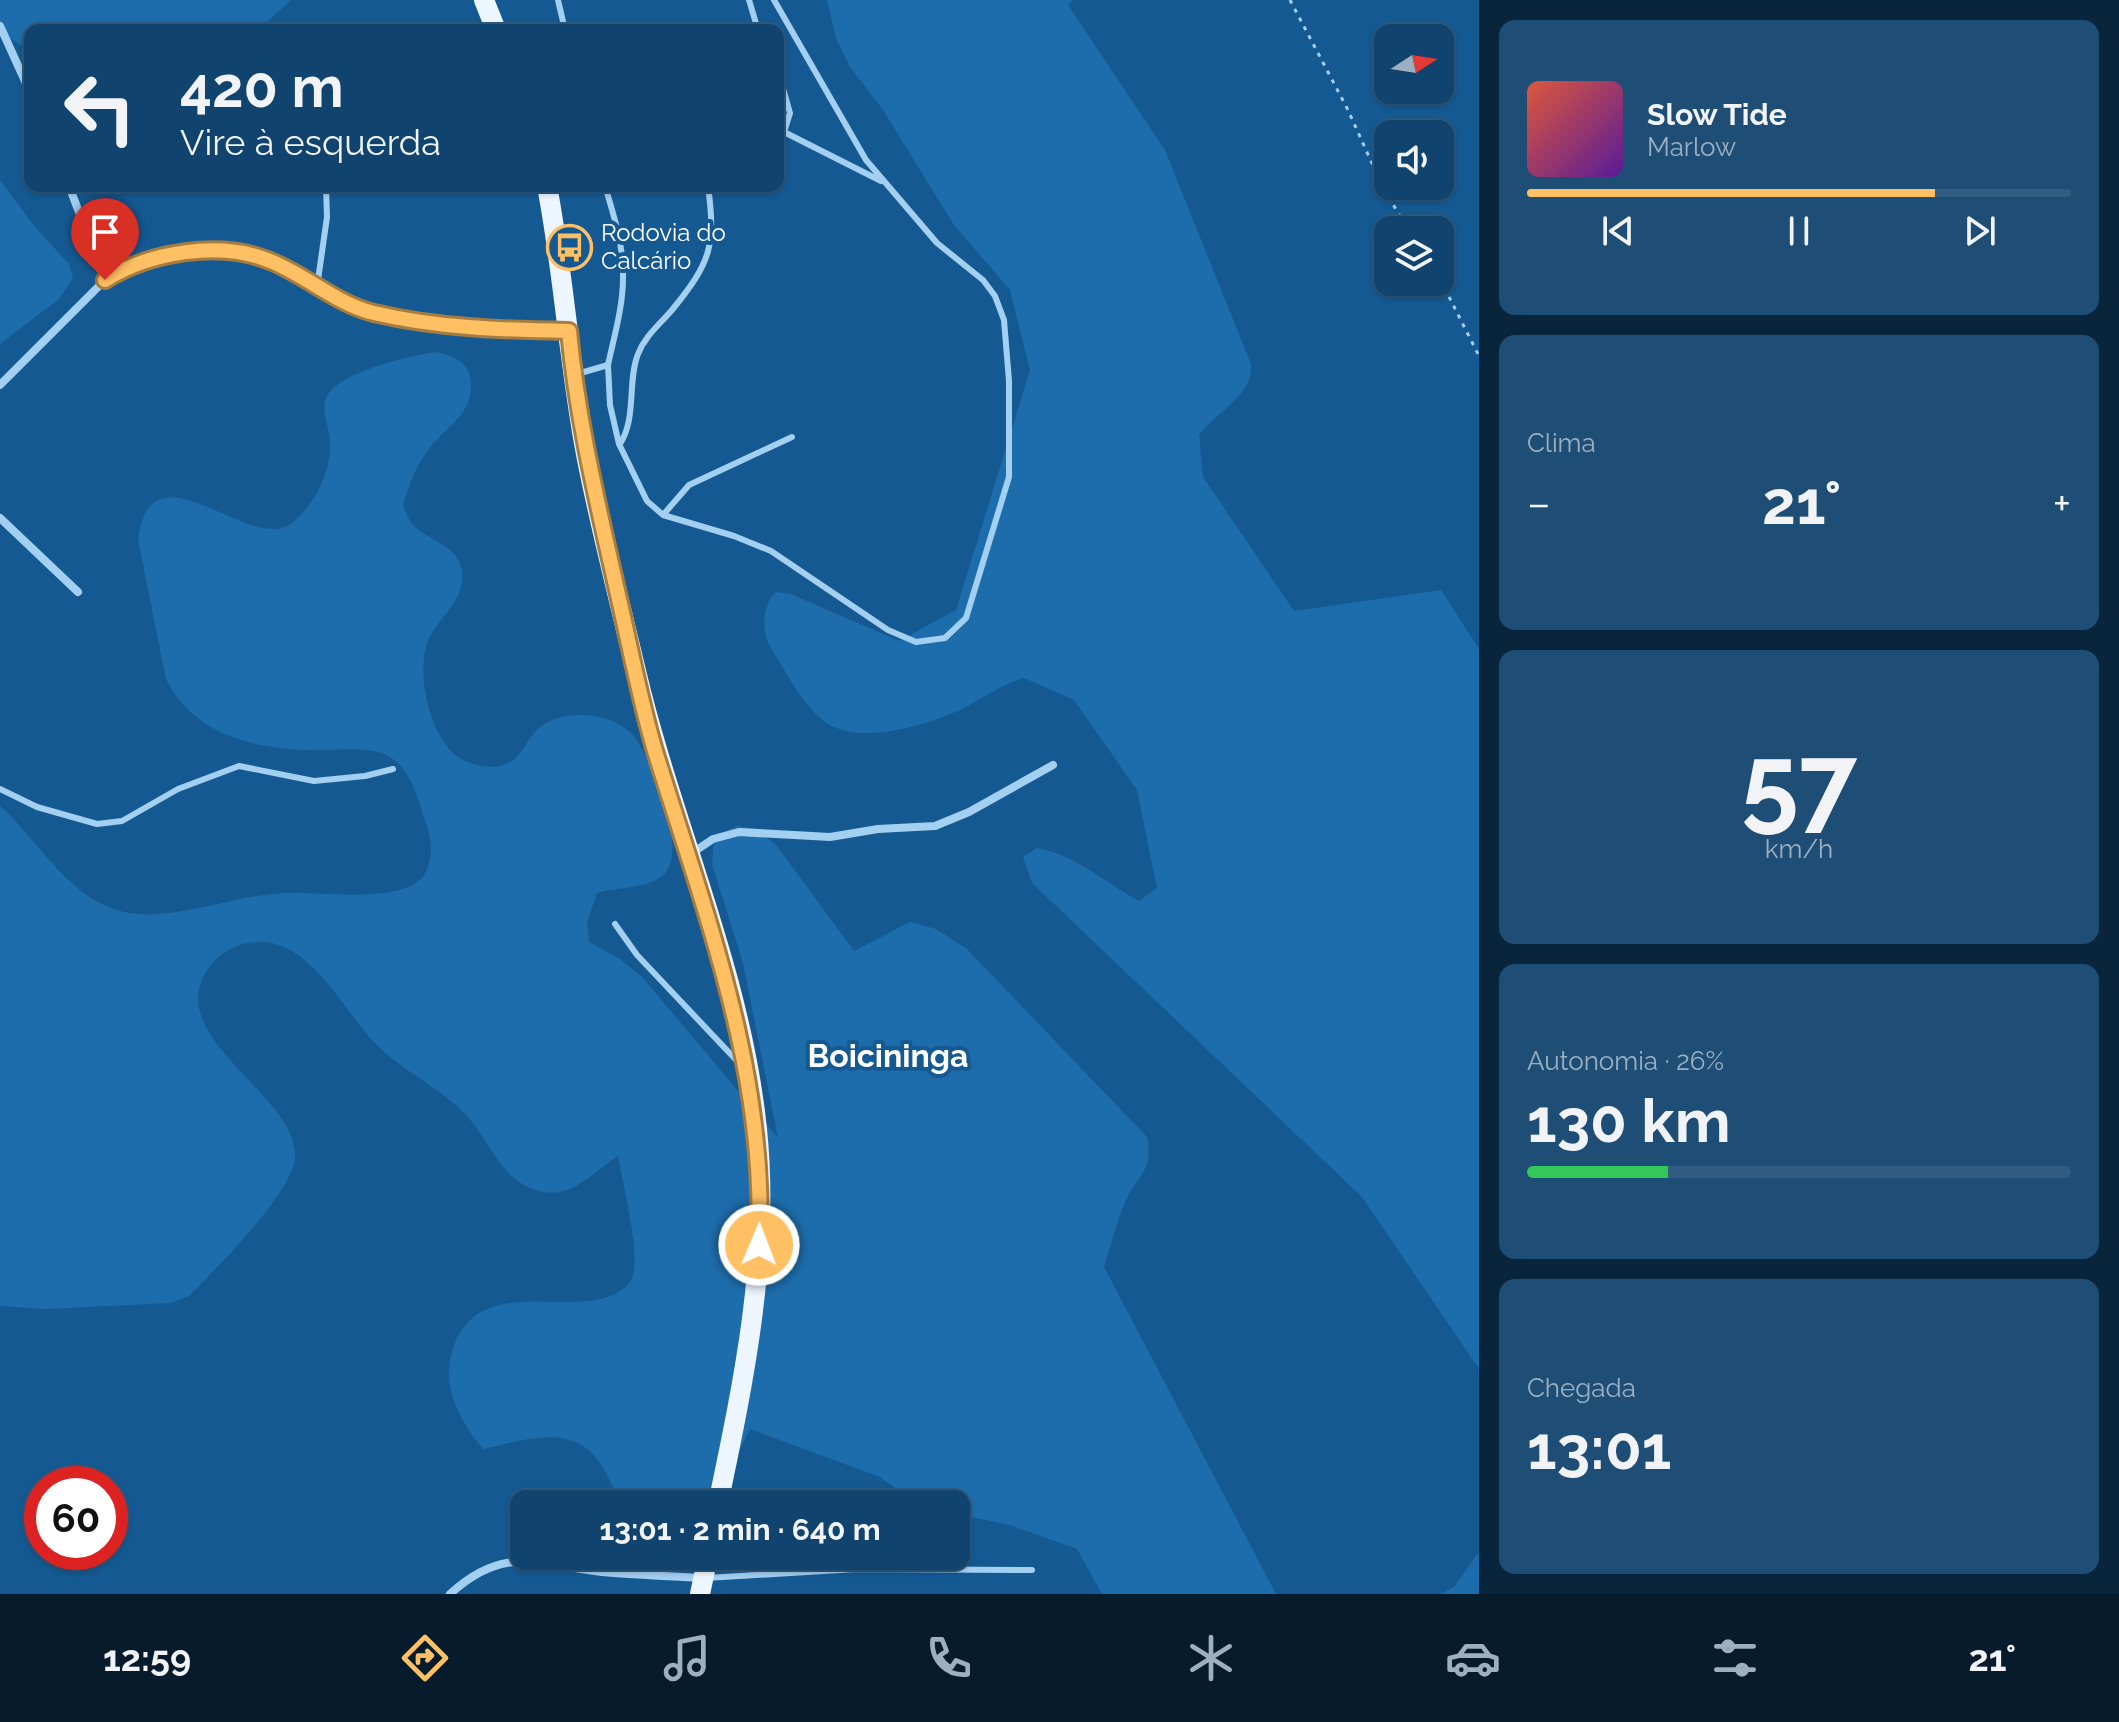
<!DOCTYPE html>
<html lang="pt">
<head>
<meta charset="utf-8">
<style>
  :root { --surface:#10436e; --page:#1e4e76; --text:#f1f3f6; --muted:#9cb0c2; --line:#305c81; --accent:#ffc063 }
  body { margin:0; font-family:Raleway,sans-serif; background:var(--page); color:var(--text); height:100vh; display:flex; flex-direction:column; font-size:30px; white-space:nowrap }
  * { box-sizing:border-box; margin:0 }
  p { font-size:26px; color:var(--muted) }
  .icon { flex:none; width:44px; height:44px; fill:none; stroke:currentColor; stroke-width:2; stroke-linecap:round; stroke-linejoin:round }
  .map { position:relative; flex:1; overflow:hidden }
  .side { display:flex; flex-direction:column; gap:20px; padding:20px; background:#09253c; width:640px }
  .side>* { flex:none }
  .top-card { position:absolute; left:24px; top:24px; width:760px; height:168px; border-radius:16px; box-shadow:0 2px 6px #0004,0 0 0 2px var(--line); background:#10436e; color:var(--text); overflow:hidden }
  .needle { width:52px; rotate:78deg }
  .tools { position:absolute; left:1374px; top:24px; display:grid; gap:16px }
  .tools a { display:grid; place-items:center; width:80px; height:80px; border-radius:16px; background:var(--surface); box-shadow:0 2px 6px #0004,0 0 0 2px var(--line); font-size:40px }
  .speed { position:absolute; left:24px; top:1466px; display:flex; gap:16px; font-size:40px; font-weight:700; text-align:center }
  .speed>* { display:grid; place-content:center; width:104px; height:104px; border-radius:50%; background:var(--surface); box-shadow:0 2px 6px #0004,0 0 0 2px var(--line); line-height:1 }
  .speed .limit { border:12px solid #d22; background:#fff; color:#111 }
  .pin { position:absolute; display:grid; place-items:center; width:68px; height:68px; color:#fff; margin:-82px -34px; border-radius:50% 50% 50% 0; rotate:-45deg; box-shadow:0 0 8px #0007 }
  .pin .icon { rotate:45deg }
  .me { position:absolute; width:88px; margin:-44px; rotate:1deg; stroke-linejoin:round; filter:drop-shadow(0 0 6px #0008) }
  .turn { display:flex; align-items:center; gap:28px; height:168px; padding:0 24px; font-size:36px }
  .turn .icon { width:104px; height:104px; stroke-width:2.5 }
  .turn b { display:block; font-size:56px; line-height:68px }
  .big { font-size:60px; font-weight:700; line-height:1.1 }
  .side .card { flex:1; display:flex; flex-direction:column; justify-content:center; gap:12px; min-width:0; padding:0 28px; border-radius:16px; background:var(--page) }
  .side .dial { align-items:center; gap:0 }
  .dial b { font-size:104px; line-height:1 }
  .song { display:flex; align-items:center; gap:24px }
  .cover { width:96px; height:96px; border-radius:12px; background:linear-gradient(135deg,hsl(10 70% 55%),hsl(270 70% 35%)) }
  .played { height:8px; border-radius:4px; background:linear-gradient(90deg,var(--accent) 75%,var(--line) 75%) }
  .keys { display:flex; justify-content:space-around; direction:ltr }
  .heat { display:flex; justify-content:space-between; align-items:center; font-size:44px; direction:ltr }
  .charge { height:12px; border-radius:6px; background:linear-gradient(90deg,#34c759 26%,var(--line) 0) }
  .trip { position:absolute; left:510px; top:1490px; width:460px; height:80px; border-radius:16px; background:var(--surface); box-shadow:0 2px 6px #0004,0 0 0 2px var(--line); font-weight:700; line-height:80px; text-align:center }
  .dock { display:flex; height:128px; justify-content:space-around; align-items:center; background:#061b2c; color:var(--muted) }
  .dock .icon { width:56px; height:56px }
  .dock .selected { color:var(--accent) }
  .dock b { font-size:36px; color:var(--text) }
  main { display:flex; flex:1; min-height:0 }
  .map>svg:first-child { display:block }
  .green { fill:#1d6dac }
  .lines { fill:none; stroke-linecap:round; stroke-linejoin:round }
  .path { stroke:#a3cff1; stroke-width:3; stroke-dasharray:4 6; stroke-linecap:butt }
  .lane { stroke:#a3cff1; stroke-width:6 }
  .street { stroke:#a3cff1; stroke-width:8 }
  .primary { stroke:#edf6ff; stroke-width:20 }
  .route-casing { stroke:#a67d40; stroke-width:20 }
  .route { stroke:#ffc063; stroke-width:14 }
  .labels { text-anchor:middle; stroke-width:8; stroke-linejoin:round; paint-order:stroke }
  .poi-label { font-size:24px; fill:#fff; stroke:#155992; text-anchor:start }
  .district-label { font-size:32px; font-weight:bold; fill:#fff; stroke:#155992 }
</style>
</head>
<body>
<main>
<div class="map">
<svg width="1479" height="1594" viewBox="0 0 1479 1594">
  <rect width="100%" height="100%" fill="#155992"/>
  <!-- green -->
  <path class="green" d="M0 0H291L258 30H30V51L0 32Z
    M827 0H1073L1068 5 1165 150 1251 364C1254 395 1216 412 1199 435L1203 477 1294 611 1441 590 1479 649V1369L1362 1197 1032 883 1023 857 1037 848C1076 855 1104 882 1139 901L1157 888 1137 790 1074 700 1024 678C1002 684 984 698 964 708 930 724 868 744 832 726 805 712 787 673 771 648 761 634 762 604 776 592L791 594 899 641 956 610 1030 370 1010 290 954 225 883 110 850 67 836 39Z
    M0 180 35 227 69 264 73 278 59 299 0 344Z
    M438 352C455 357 470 362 471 383 472 416 447 425 429 449 416 466 408 485 403 506 406 512 409 522 415 527 431 542 458 545 462 571 466 601 438 617 428 641 416 672 428 726 451 751 464 765 495 773 512 761 523 754 528 737 539 728 555 713 589 712 609 720 617 722 629 730 634 736 652 760 692 855 661 877 644 889 617 887 597 893L587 922 589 942 620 959 643 978 778 1138 743 963 712 864 714 842 720 834 737 826 757 829 777 846 854 951 910 922 936 929 967 949 1147 1137C1154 1171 1139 1172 1126 1200 1117 1221 1111 1245 1104 1267L1276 1594H1102L1077 1549 1010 1525 956 1514V1504H917L880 1477 750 1429 713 1504H621C614 1490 607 1472 597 1459 569 1423 521 1441 483 1449 463 1425 444 1393 450 1360 471 1258 591 1332 630 1282 644 1264 622 1181 618 1156 594 1171 572 1200 539 1191 500 1181 490 1140 465 1114 438 1086 402 1071 375 1043 339 1006 305 928 243 944 234 947 223 952 216 959 147 1032 300 1093 295 1158 292 1193 215 1270 189 1296L171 1303 46 1309 0 1306V806C36 838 64 890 111 908 161 928 229 895 284 893 316 891 405 905 424 875 435 856 431 837 424 817 417 795 410 768 388 756 371 746 341 750 322 750 262 751 195 738 166 679L138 540C150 438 251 556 292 523 315 504 331 473 330 443 330 430 322 414 325 401 332 373 411 355 438 352Z
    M1479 1552V1594H1441L1454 1587Z"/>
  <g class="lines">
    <!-- path -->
    <path class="path" d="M1290 0 1348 110 1384 190 1409 230
      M1440 279 1479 356"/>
    <!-- lane -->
    <path class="lane" d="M558 0 565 30
      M749 0 758 30
      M778 71 790 113 784 132 778 134
      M784 132 881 181
      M317 287 327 217 326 186
      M608 365 610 405 619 444 647 501 663 515 734 536 771 551 888 630 916 642 945 638 966 618 1009 477V381L1004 320 995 296 983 280 937 243 866 160 774 0
      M577 374 608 365C614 337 623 307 623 278 624 247 614 216 605 186
      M620 444C637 417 627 382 638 354 645 336 660 324 672 310 711 262 716 246 708 186
      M663 515 689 485 792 437
      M0 789 37 807 97 824 122 821 178 789 239 766 314 781 365 776 393 769
      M615 924 637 955 739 1063
      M706 1578 857 1569 1032 1570"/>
    <!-- street -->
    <path class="street" d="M0 26 30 92
      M69 186 105 280
      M0 385 105 280 126 267 183 253 219 251 270 261 373 313 493 330 569 331
      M0 518 78 592
      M692 853 713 839 739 832 830 837 878 829 935 826 969 812 1053 765
      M450 1594C505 1544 537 1565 602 1572 635 1575 669 1576 702 1578"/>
    <!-- primary -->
    <path class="primary" d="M484 0 496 30
      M547 186C564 275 569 365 586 454 600 527 619 599 636 671 672 824 741 972 757 1129 770 1256 744 1380 718 1504
      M700 1594 708 1556"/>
  </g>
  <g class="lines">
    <defs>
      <path id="route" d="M105 280C150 252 220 240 270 261 306 275 336 304 374 313 437 328 505 330 569 331 577 418 597 501 616 586 629 641 639 697 655 751 705 913 767 1072 759 1245"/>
    </defs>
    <!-- route casing -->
    <use href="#route" class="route-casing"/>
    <!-- route -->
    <use href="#route" class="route"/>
  </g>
  <!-- icons -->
  <defs>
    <symbol id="bus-ring" viewBox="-11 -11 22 22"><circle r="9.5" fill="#155992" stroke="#ffc063" stroke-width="1.5"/><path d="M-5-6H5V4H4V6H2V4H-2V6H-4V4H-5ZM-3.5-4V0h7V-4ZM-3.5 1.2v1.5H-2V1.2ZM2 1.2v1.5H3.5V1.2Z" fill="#ffc063"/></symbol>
  </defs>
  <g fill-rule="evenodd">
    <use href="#bus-ring" x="544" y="222" width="51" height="51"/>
  </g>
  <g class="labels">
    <!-- poi labels -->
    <g class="poi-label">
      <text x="601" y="241">Rodovia do<tspan x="601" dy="28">Calcário</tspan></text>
    </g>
    <!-- district labels -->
    <g class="district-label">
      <text x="888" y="1067">Boicininga</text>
    </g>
  </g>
</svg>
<div class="tools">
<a><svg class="needle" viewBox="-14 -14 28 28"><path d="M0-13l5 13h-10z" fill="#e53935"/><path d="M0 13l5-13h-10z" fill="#9cb0c2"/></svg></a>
<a><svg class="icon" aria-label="sound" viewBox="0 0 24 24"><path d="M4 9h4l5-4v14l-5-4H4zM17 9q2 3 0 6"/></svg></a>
<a><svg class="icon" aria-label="layers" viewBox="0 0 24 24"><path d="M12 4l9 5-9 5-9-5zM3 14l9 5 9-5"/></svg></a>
</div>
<div class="speed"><div class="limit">60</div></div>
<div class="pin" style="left:105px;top:280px;background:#d93025"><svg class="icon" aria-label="arrive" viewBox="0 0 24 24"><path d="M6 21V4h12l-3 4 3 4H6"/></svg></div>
<svg class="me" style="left:759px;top:1245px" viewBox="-20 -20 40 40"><circle r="17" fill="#ffc063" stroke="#fff" stroke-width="3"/><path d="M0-11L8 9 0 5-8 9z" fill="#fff"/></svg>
<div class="trip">13:01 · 2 min · 640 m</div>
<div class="top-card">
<div class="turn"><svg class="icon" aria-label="left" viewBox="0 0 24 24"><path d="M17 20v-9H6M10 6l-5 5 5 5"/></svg><div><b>420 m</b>Vire à esquerda</div></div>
</div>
</div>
<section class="side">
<div class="card">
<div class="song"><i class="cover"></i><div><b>Slow Tide</b><p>Marlow</p></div></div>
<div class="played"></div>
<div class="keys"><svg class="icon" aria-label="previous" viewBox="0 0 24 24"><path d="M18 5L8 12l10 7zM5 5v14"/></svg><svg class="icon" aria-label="pause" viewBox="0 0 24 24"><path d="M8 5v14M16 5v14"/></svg><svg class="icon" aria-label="next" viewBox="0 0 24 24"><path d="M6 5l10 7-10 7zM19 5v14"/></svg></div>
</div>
<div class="card"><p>Clima</p>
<div class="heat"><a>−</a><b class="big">21°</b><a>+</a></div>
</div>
<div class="card dial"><b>57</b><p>km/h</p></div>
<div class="card"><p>Autonomia · 26%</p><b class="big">130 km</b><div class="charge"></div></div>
<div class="card"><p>Chegada</p><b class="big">13:01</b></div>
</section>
</main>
<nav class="dock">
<b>12:59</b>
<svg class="icon selected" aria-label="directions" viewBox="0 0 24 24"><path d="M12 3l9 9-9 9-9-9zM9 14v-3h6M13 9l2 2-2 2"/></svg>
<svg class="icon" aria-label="music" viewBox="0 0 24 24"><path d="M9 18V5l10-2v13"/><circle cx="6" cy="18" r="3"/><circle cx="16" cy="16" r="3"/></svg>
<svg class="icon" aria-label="phone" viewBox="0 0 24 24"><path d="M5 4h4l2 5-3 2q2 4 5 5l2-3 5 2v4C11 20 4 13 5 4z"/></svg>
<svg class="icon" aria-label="climate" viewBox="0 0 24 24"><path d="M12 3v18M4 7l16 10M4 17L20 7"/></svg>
<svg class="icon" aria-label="car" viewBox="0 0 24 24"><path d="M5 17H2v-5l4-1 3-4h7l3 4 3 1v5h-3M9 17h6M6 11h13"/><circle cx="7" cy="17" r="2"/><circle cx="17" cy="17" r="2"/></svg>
<svg class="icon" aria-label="filters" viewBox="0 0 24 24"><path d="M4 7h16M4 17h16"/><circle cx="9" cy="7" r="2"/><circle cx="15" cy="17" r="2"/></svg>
<b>21°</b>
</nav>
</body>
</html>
